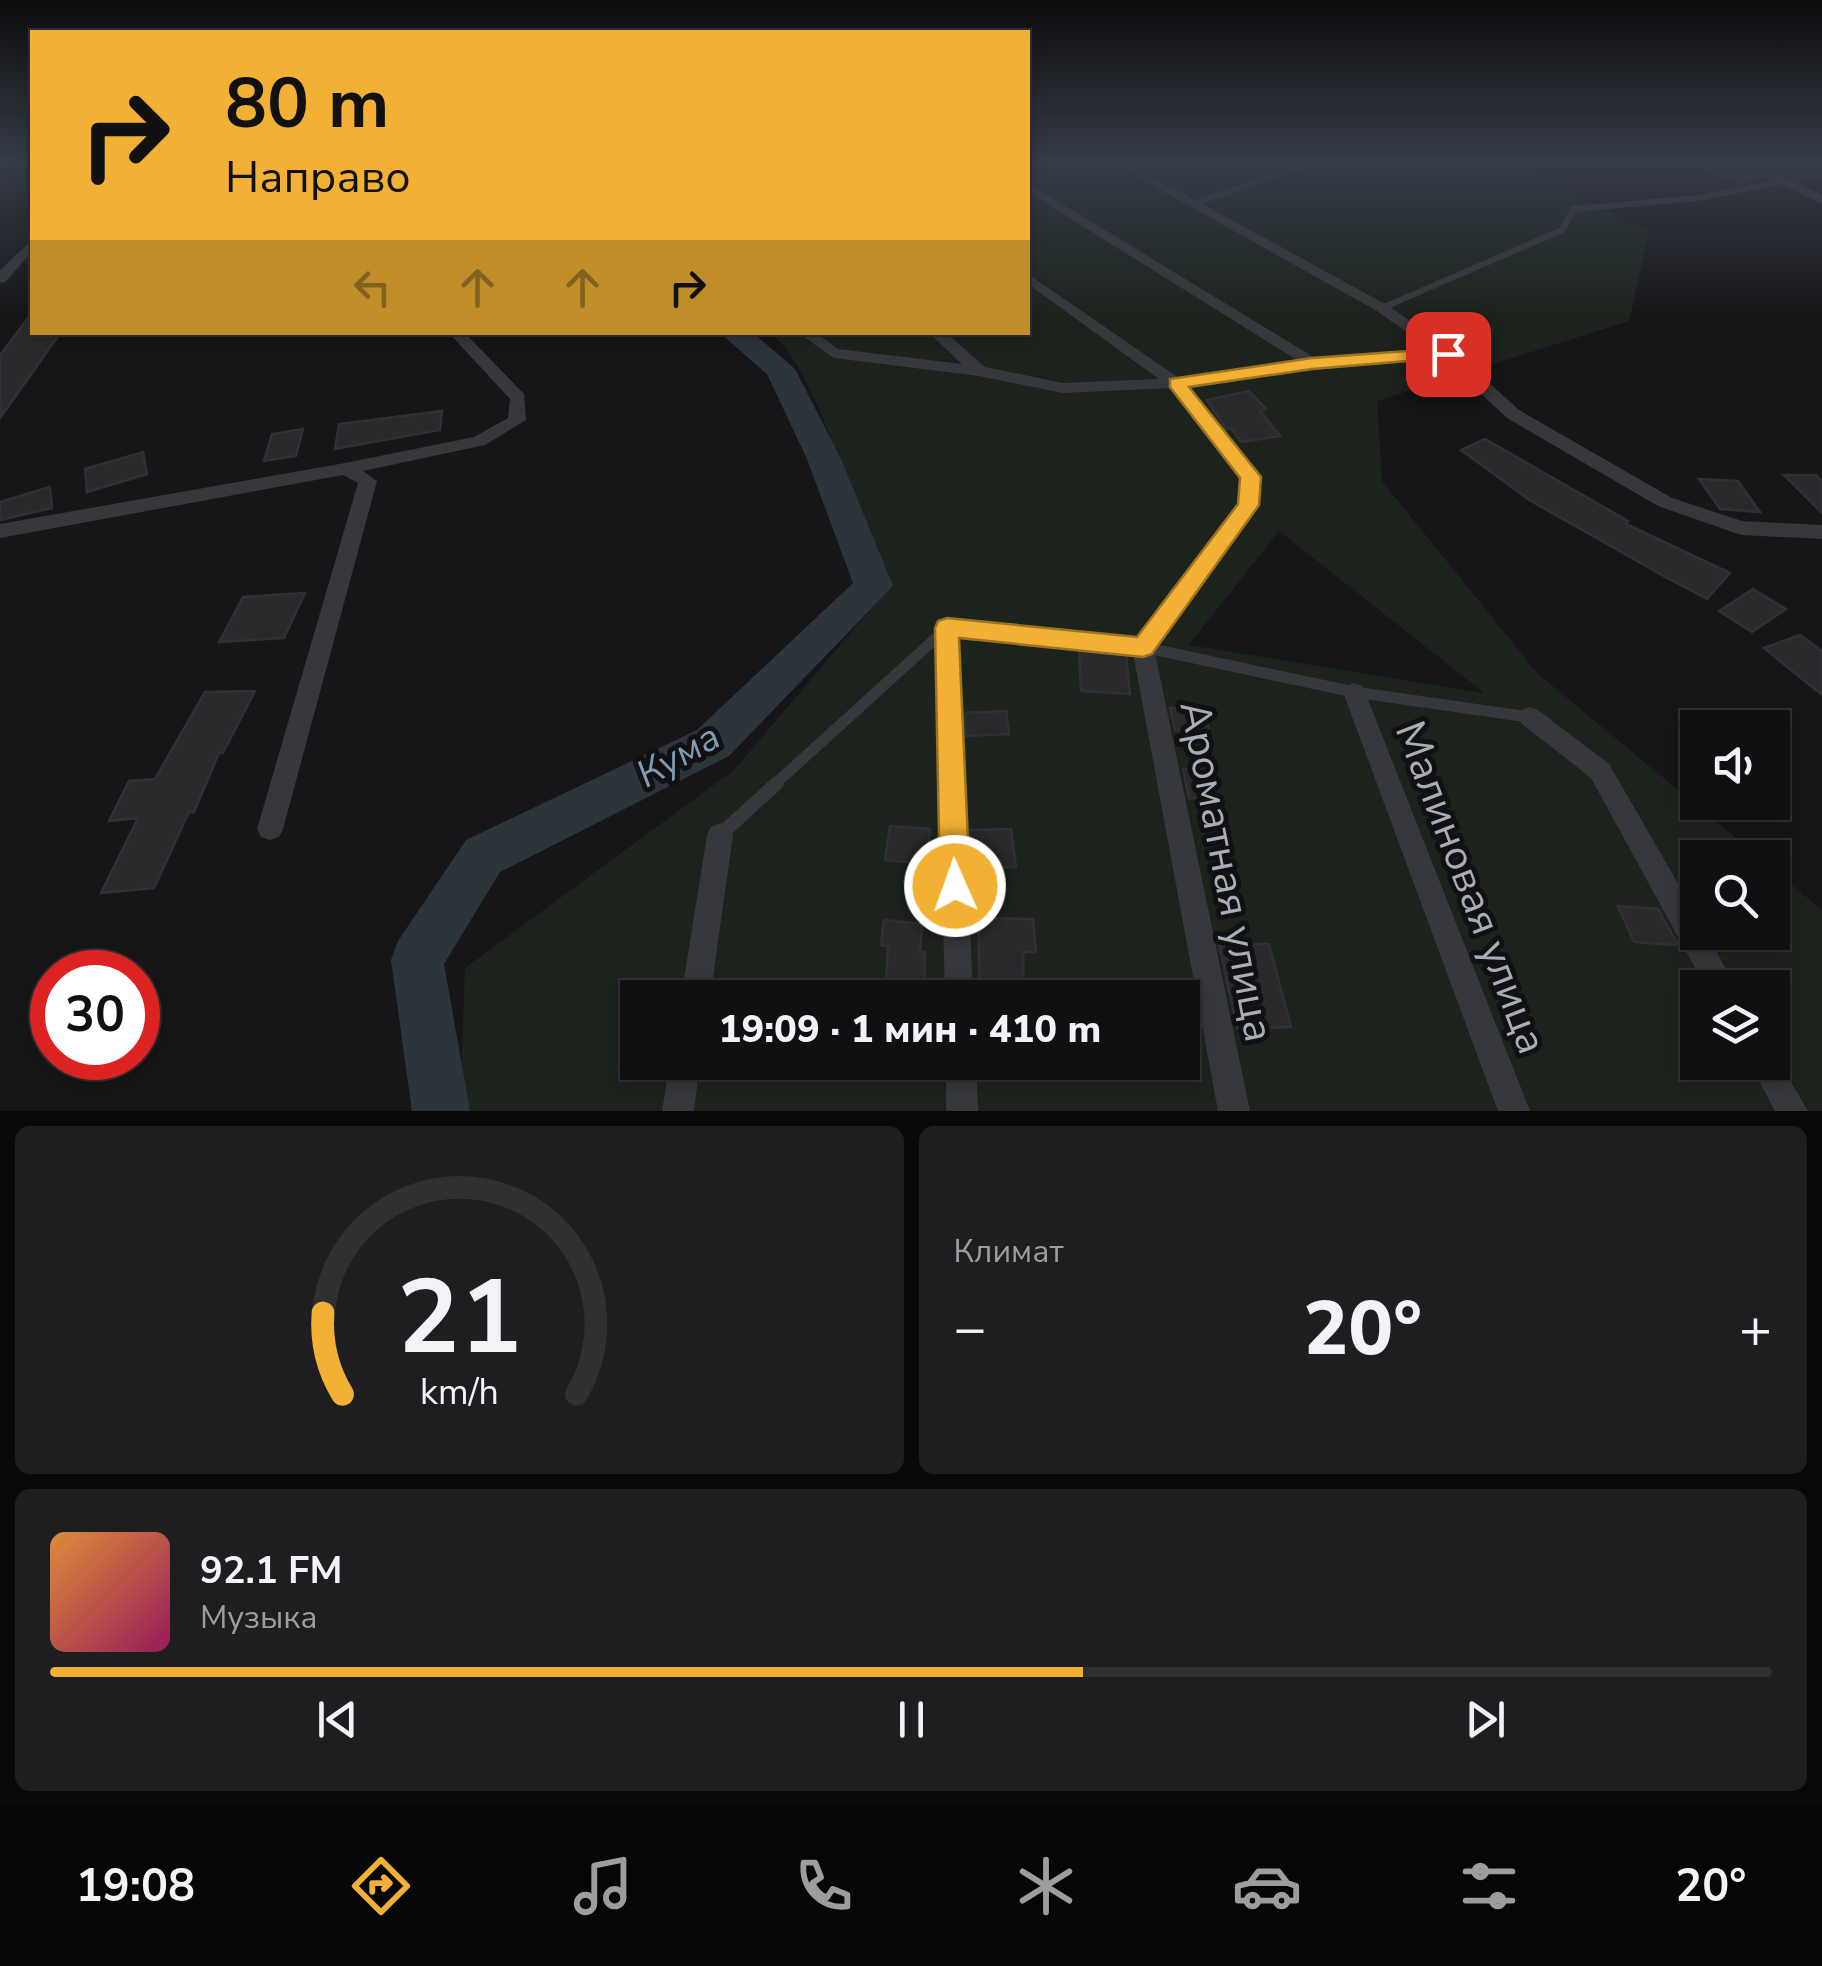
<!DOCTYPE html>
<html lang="ru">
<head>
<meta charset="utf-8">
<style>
  :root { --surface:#101012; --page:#1e1e20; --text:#f1f3f6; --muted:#9c9d9f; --line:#303032; --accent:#f2b134 }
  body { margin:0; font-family:"Nunito Sans",sans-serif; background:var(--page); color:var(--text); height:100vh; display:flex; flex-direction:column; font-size:38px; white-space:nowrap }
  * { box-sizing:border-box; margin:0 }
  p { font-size:32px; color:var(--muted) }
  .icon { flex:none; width:55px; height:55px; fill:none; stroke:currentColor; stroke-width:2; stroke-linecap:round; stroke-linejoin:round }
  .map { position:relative; height:1111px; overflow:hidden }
  .panel { display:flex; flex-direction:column; gap:15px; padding:15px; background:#09090a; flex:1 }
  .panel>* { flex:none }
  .top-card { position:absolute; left:30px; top:30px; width:1000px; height:305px; border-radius:0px; box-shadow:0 5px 15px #0003,0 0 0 2px var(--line); background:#f2b134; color:#111; overflow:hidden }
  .buttons { position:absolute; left:1680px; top:710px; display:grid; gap:20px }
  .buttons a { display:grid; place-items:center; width:110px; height:110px; border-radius:0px; background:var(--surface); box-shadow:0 5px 15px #0003,0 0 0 2px var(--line); font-size:50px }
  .speed { position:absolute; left:30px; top:950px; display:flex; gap:20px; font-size:50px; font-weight:700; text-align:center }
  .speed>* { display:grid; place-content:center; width:130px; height:130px; border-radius:50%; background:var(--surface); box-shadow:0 5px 15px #0003,0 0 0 2px var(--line); line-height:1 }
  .speed .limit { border:15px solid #d22; background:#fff; color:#111 }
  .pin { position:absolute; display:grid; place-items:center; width:85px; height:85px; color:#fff; margin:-42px; border-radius:20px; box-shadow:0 5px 15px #0006 }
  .me { position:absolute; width:110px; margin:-55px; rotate:358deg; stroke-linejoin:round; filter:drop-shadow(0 0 8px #0008) }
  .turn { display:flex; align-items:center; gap:35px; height:210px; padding:0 30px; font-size:45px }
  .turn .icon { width:130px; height:130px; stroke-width:2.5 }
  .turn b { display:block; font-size:70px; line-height:85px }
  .lanes { display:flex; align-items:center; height:95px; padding:0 30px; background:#0003; justify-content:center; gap:50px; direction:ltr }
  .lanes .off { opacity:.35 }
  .big { font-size:75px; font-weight:800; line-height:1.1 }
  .panel .widget { flex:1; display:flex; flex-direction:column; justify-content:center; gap:15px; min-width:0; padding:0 35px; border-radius:15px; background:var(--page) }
  .panel .dial { align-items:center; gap:0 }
  .dial svg { height:260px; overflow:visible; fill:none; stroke:var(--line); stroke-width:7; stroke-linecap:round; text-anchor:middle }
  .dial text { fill:var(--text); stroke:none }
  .song { display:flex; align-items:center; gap:30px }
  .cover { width:120px; height:120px; border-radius:15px; background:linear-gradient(135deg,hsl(30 70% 55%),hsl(330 70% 35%)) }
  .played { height:10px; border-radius:5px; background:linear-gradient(90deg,var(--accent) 60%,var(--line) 60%) }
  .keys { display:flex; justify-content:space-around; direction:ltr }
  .heat { display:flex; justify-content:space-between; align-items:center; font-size:55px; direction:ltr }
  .panel .tiles { flex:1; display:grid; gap:15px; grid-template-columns:1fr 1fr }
  .widget:last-child { grid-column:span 2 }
  .trip { position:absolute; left:620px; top:980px; width:580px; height:100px; border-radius:0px; background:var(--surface); box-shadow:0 5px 15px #0003,0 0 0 2px var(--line); font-weight:800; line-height:100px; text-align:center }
  .tab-bar { display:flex; height:160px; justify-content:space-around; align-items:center; background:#060607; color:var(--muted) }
  .tab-bar .icon { width:70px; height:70px }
  .tab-bar .on { color:var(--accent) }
  .tab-bar b { font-size:45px; color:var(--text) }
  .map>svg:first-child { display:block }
  .green { fill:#1c231d; fill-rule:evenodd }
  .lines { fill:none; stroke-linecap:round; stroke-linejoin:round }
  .river { fill:#2c353c; fill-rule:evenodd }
  .building { fill:#29292c; stroke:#303034; stroke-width:2.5 }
  .service-far2 { stroke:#37383d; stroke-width:6 }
  .service-far1 { stroke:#37383d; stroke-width:11 }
  .service { stroke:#37383d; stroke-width:14 }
  .minor { fill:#37383d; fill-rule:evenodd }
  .route { fill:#f2b134; stroke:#9d7322; stroke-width:2.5 }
  .labels { text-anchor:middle; stroke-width:10; stroke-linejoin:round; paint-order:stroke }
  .water-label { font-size:38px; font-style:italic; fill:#7f9bb3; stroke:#111113 }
  .near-street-label { font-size:42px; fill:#a8adb8; stroke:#111113 }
</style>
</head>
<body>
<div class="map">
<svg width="1822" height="1111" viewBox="0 0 1822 1111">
  <rect width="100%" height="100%" fill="#161618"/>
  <!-- green -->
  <path class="green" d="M1028 161H1506L1649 232 1629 321 1377 401 1382 481 1537 673 1759 857 1698 858V932H1772L1773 869 1822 910V1111H460L465 968 734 770 882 596C860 530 821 374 771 333L1028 332ZM1279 531 1483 692V693L1189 645ZM1698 988H1772V1062H1698ZM638 998H1182V1062H638Z"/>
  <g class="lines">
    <!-- river -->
    <path class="river" d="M719 332H752L795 369 841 459 893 586 729 756 500 872 444 964 470 1111H412L391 960 398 941 466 840 697 730 853 583 807 459 767 374Z"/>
  </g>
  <!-- building -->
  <path class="building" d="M1689 161H1730L1761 178 1738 183Z
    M1759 161H1822V175L1796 179Z
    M32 313V332H61L0 418V355Z
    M1249 391 1266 409 1260 411 1280 436 1241 442 1231 428 1226 429 1207 400Z
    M442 411 440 430 335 449 339 424Z
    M303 429 296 456 264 461 272 434Z
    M1485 439 1628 521 1626 524 1730 573 1707 599 1669 579 1531 501 1461 450Z
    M143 452 147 474 87 492 85 469Z
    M1784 475H1816L1822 481V513Z
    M1699 479 1738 481 1760 512 1720 509Z
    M50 487 52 508 0 520V502Z
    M1753 589 1786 609 1752 632 1719 611Z
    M305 593 284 638 219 642 243 597Z
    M1800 635 1822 651V695L1764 648Z
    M1079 650 1126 655 1130 694 1081 691Z
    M255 691 223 753H219L194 812H189L154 888 101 893 138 818 109 821 129 781 155 779 205 692Z
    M1170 708 1205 710 1209 731 1175 730Z
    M1006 711 1009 734 966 736 965 713Z
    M1183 769 1205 770 1210 799 1189 798Z
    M890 826 930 829 926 864 885 860Z
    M1011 829 1016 867 972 868 970 830Z
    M1618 906 1658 909 1678 945 1634 942Z
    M978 918 1033 919 1036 952H1023L1024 998H980Z
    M884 920 922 924 920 952H925L924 998H885L888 946 881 945Z
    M1269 944 1291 1027 1237 1028 1219 945Z"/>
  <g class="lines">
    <!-- service-far2 -->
    <path class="service-far2" d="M1192 204 1318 161
      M1382 308 1562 230 1574 209 1698 198 1784 181"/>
    <!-- service-far1 -->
    <path class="service-far1" d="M774 785 947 628 1143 647 1354 692 1529 717"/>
    <!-- service -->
    <path class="service" d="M720 835 777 783"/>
    <!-- minor -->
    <path class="minor" d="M1109 161H1124L1387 305 1454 351 1519 410 1672 498 1742 521 1822 525V539L1741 535 1658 506 1507 418 1444 359 1312 368 1187 386 1259 477 1257 505 1154 648 1250 1111H1218L1132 647 1239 504 1241 478 1171 388 1063 393 979 376 834 358 797 332H815L838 349 962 364 928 332H945L985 367 1063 383 1159 379 1028 284V274L1179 378 1297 360 1028 192V183L1315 358 1432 350 1377 311Z
      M1734 161H1750L1822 195V204Z
      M32 240V252L5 282 0 283V270Z
      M448 332H464L524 394 526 420 485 445 363 471 377 481 283 829 279 837 270 840 261 837 257 829 358 483 343 475 0 538V524L345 463 474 437 508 418 510 399Z
      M947 620 955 622 958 628 973 998H945L936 628 939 622Z
      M1354 683 1362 686 1365 692 1530 1111H1498L1343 692 1346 686Z
      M1530 707 1538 710 1609 764 1698 918V932H1706L1736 988H1706L1591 778 1522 724 1518 717 1522 710Z
      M720 823 729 827 733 835 710 998H681L707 835 711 827Z
      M1772 1050 1808 1111H1775L1749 1062H1772Z
      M670 1062H700L694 1111H662Z
      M946 1062H976L978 1111H946Z"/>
  </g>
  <!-- sky -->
  <linearGradient id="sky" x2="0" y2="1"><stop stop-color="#0c0c0d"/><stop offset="0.51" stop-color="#363c48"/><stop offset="1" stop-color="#363c48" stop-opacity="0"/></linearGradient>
  <rect width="1822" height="317" fill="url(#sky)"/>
  <!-- route -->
  <path class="route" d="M1448 348 1457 354 1455 357 1312 369 1189 387 1261 477 1259 505 1152 654 1143 657 959 638 970 886 966 897 955 901 944 897 940 886 935 628 938 621 947 618 1137 637 1238 504 1240 478 1170 387V379L1312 358Z"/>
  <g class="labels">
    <!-- water labels -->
    <g class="water-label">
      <text transform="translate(678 755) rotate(-30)" y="13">Кума</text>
    </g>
    <!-- near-street labels -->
    <g class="near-street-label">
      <text transform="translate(1228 871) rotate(79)" y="15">Ароматная улица</text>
      <text transform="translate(1472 887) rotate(69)" y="15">Малиновая улица</text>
    </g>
  </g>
</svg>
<div class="buttons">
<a><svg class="icon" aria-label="sound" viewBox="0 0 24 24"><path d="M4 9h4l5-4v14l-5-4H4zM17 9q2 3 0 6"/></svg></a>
<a><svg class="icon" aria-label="search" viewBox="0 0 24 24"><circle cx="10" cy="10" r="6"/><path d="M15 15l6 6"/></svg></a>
<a><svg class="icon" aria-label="layers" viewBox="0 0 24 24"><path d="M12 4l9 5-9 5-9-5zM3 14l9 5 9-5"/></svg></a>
</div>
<div class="speed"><div class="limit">30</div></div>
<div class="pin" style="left:1448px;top:354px;background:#d93025"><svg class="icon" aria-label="arrive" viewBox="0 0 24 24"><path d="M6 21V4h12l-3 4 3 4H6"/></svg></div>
<svg class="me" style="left:955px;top:886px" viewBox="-20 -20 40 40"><circle r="17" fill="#f2b134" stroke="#fff" stroke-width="3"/><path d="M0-11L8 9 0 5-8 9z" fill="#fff"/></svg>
<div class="trip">19:09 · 1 мин · 410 m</div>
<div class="top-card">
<div class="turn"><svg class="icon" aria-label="right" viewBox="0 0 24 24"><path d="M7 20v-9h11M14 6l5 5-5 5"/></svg><div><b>80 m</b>Направо</div></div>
<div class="lanes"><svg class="icon off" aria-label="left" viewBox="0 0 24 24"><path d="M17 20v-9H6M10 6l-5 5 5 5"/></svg><svg class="icon off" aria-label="ahead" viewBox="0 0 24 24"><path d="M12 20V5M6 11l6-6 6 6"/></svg><svg class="icon off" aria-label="ahead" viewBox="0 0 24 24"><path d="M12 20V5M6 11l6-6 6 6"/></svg><svg class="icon" aria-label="right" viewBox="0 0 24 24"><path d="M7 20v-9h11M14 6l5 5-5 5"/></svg></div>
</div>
</div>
<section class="panel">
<div class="tiles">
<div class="widget dial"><svg viewBox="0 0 100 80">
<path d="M14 69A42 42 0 1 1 86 69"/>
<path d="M14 69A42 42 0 0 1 8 44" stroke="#f2b134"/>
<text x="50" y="56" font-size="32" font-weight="700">21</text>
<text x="50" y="72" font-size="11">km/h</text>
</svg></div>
<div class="widget"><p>Климат</p>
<div class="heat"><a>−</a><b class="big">20°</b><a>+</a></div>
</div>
<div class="widget">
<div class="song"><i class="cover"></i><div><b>92.1 FM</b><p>Музыка</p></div></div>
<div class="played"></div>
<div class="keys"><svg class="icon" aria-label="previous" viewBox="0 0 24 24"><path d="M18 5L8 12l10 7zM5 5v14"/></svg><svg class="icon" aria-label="pause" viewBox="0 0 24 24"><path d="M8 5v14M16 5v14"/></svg><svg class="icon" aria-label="next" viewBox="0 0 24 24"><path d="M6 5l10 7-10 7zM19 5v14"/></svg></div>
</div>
</div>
</section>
<nav class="tab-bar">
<b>19:08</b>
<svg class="icon on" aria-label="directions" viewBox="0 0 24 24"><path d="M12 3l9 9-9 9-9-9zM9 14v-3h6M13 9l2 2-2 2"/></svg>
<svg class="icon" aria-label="music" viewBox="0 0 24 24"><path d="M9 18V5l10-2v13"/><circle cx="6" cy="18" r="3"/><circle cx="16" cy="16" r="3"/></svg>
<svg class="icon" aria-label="phone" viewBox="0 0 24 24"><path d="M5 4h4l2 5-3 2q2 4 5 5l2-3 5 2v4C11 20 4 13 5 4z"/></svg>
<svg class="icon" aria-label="climate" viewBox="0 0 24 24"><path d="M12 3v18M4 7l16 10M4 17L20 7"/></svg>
<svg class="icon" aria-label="car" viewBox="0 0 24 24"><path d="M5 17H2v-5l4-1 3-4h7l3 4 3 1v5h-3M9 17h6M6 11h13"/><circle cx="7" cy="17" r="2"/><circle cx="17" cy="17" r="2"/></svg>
<svg class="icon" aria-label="filters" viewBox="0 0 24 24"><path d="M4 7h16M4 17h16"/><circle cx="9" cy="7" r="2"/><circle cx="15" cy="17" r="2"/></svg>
<b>20°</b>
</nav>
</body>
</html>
